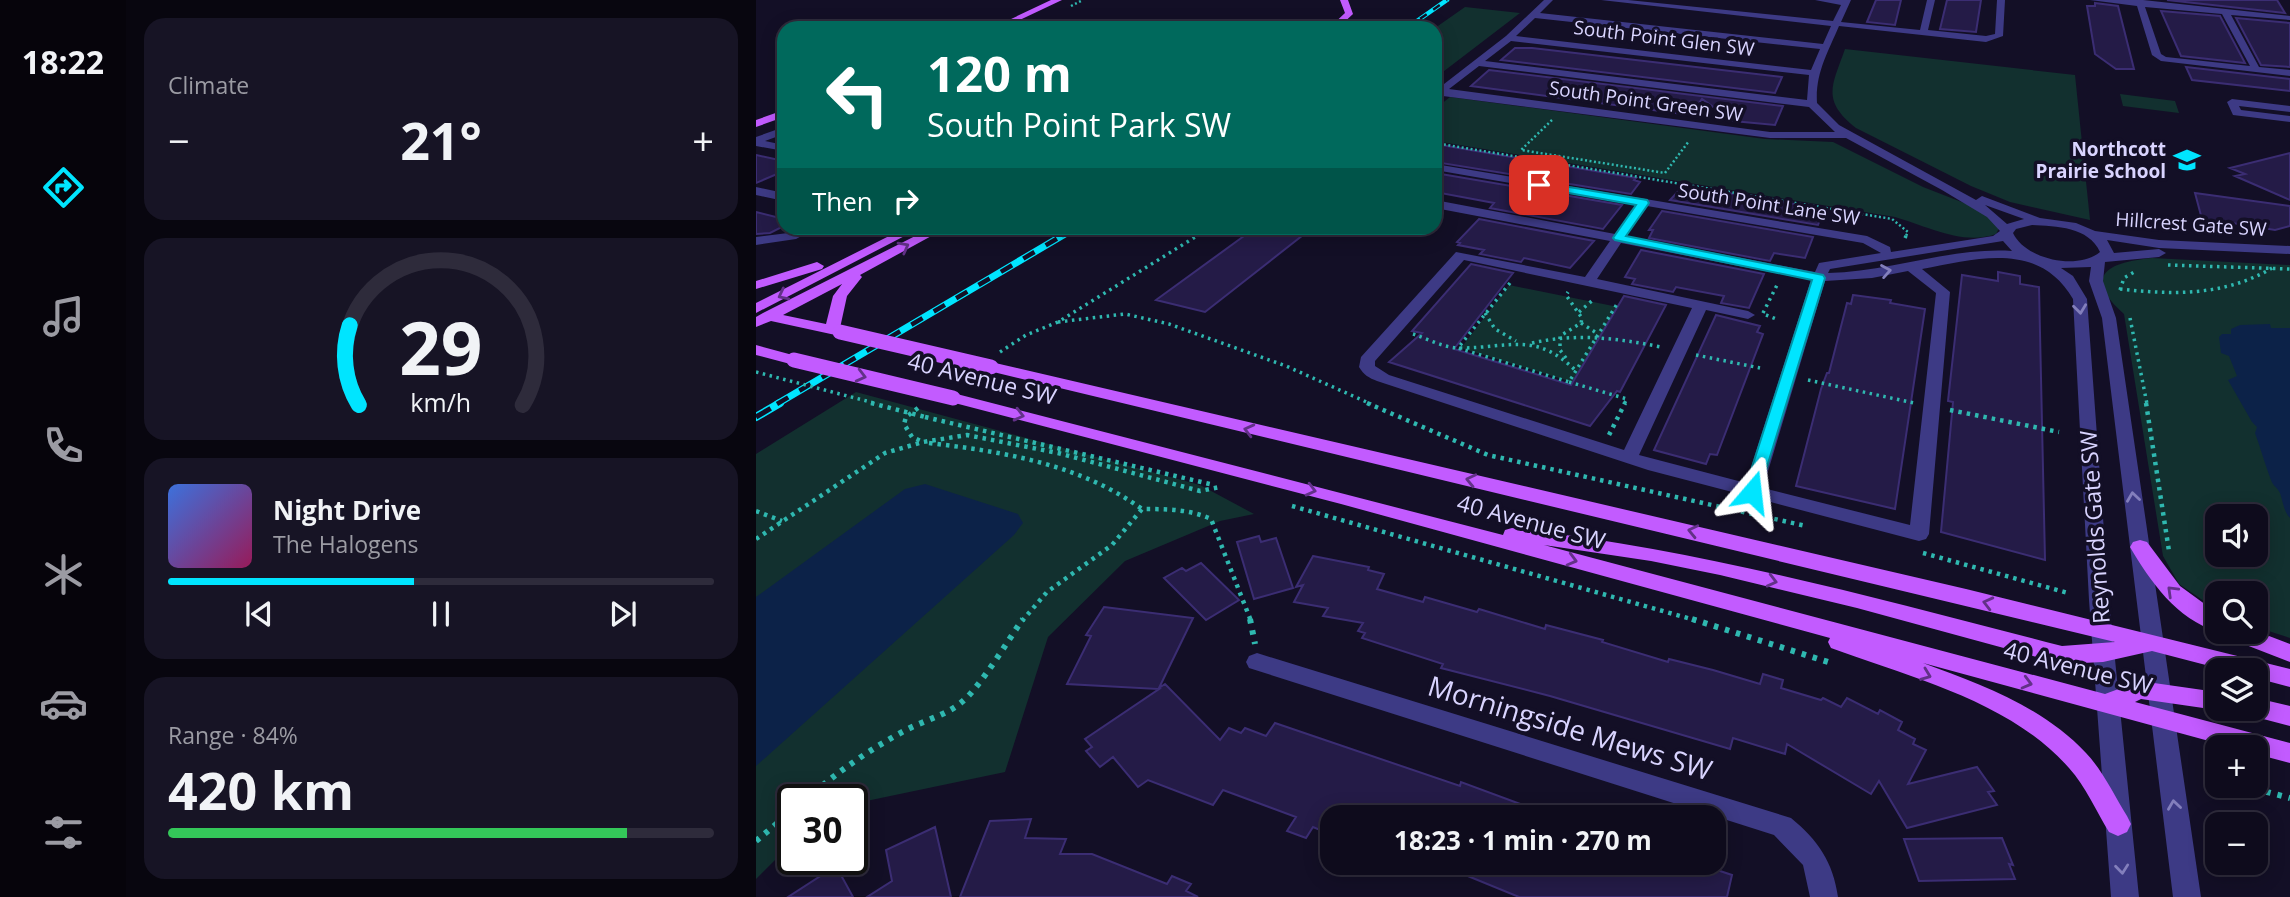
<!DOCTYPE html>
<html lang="en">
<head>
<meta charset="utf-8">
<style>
  :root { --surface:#0e0b1c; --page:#171425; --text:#f1f3f6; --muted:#9b9ba3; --line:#2e2b3b; --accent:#00e5ff }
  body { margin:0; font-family:"Open Sans",sans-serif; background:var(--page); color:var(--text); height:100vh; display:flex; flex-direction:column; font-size:26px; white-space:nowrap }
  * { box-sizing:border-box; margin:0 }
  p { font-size:23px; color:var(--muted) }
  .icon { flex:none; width:38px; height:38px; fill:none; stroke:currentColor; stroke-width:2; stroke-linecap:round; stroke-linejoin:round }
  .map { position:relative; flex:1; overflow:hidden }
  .side { display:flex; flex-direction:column; gap:18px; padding:18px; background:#08060f; width:630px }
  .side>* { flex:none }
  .top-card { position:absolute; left:21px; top:21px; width:665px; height:214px; border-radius:21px; box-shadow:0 4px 18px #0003,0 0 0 2px var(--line); background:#00695c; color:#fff; overflow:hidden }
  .tools { position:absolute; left:1449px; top:504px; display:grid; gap:14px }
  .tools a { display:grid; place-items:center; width:63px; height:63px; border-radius:14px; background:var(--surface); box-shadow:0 4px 18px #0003,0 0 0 2px var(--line); font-size:35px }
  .speed { position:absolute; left:21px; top:784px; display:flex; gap:14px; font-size:35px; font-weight:700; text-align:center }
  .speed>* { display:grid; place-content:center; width:91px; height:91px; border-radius:50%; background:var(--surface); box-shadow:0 4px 18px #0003,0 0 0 2px var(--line); line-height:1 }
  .speed .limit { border:4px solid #111; border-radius:10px; background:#fff; color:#111 }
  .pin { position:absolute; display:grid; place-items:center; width:60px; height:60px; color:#fff; margin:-30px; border-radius:14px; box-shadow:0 4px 10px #0006 }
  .me { position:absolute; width:77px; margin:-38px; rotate:17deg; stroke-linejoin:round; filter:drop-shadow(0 0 5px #0008) }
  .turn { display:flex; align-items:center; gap:24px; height:147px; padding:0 35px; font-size:32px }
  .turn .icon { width:91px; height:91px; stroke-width:2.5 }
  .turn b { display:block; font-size:49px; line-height:60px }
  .then { display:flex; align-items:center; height:66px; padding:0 35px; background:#0003; gap:14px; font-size:26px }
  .big { font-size:52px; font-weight:700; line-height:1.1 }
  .side .card { flex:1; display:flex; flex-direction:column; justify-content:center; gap:10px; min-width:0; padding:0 24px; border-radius:21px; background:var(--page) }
  .side .dial { align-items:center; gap:0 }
  .dial svg { height:182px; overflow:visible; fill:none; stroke:var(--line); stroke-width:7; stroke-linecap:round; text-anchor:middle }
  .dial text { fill:var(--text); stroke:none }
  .song { display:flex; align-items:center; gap:21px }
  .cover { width:84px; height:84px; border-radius:10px; background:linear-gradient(135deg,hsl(220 70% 55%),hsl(330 70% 35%)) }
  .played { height:7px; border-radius:4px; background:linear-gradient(90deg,var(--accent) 45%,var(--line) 45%) }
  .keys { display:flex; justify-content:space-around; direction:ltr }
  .heat { display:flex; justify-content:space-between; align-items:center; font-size:38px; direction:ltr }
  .charge { height:10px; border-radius:5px; background:linear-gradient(90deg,#34c759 84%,var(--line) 0) }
  .trip { position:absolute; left:564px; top:805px; width:406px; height:70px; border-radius:21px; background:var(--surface); box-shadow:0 4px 18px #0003,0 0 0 2px var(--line); font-weight:700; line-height:70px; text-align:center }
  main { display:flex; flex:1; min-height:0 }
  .tab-bar { display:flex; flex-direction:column; width:126px; justify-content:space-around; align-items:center; background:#06040b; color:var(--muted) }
  .tab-bar .icon { width:49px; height:49px }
  .tab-bar .active { color:var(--accent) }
  .tab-bar b { font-size:32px; color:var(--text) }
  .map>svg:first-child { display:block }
  .green { fill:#12302f; fill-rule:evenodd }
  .water { fill:#0c2248 }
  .building { fill:#241b47; stroke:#3b2d73; stroke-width:2 }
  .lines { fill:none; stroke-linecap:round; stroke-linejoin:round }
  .path-far3 { stroke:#2fb8b0; stroke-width:2.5; stroke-dasharray:2 2.5; stroke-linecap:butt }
  .path-far2 { stroke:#2fb8b0; stroke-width:3.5; stroke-dasharray:2.5 4.5; stroke-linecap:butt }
  .path-far1 { stroke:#2fb8b0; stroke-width:4.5; stroke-dasharray:3.5 5; stroke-linecap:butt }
  .path { stroke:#2fb8b0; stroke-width:6; stroke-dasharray:4.5 7; stroke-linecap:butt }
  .minor { fill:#3d3a85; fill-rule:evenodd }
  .major { fill:#c25bff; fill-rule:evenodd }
  .rail-far3-casing { stroke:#00e5ff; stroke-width:4.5 }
  .rail-far2-casing { stroke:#00e5ff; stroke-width:5 }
  .rail-far1-casing { stroke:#00e5ff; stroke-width:7 }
  .rail-casing { stroke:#00e5ff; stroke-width:8 }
  .rail-far3 { stroke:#130f26; stroke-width:2.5; stroke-dasharray:8; stroke-linecap:butt }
  .rail-far2 { stroke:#130f26; stroke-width:3.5; stroke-dasharray:10; stroke-linecap:butt }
  .rail-far1 { stroke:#130f26; stroke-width:4.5; stroke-dasharray:13; stroke-linecap:butt }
  .rail { stroke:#130f26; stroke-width:5; stroke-dasharray:17; stroke-linecap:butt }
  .path-bridge-far1 { stroke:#2fb8b0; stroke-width:3.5; stroke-dasharray:2.5 4.5; stroke-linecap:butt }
  .path-bridge { stroke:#2fb8b0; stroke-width:4.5; stroke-dasharray:3.5 5; stroke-linecap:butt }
  .major-bridge { stroke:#c25bff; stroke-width:15 }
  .oneway { stroke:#623188 }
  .oneway2 { stroke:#837fbc }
  .route { fill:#00e5ff; stroke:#0095a6; stroke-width:2 }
  .labels { text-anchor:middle; stroke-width:7; stroke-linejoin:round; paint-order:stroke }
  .far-street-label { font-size:19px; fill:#d9d4ff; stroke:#130f26 }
  .far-poi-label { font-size:19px; font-weight:bold; fill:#d9d4ff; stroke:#130f26; text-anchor:end }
  .street-label { font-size:23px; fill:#d9d4ff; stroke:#130f26 }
  .near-street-label { font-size:28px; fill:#d9d4ff; stroke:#130f26 }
</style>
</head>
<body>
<main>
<nav class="tab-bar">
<b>18:22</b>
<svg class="icon active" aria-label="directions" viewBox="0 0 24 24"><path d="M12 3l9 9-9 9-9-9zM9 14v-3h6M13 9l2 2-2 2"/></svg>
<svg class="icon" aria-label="music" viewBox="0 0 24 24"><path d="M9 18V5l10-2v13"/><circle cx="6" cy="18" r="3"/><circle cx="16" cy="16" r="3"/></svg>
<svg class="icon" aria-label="phone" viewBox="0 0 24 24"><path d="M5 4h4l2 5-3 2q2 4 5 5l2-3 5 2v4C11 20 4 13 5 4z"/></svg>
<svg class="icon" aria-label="climate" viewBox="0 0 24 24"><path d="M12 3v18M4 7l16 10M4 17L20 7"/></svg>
<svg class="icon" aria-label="car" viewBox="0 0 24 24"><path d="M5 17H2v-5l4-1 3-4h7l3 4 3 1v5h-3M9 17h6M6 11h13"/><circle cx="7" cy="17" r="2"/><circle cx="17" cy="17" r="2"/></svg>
<svg class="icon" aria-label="filters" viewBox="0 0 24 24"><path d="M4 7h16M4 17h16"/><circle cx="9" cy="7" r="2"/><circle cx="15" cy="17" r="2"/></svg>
</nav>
<section class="side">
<div class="card"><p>Climate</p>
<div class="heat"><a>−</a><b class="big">21°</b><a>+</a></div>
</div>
<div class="card dial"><svg viewBox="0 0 100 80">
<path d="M14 69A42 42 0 1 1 86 69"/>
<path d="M14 69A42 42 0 0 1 10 34" stroke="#00e5ff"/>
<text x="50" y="56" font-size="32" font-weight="700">29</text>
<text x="50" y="72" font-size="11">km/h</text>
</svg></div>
<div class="card">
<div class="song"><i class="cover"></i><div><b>Night Drive</b><p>The Halogens</p></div></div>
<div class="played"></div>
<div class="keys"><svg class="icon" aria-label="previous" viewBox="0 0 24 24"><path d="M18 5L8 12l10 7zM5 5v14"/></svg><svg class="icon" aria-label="pause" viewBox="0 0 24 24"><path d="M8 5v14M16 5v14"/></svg><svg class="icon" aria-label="next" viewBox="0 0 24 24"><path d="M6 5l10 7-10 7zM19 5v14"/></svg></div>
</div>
<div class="card"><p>Range · 84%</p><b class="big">420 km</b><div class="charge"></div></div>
</section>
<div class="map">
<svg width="1534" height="897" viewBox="0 0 1534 897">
  <rect width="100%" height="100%" fill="#130f26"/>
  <!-- green -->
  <path class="green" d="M709 7 764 13 679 78V28Z
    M1089 49 1319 75 1334 220 1254 202 1215 186 1100 128C1065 100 1076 86 1089 49Z
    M1364 94 1419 101 1423 113 1367 106Z
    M694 97 1009 139 1077 142 1167 187 1221 208 1236 219 1243 228 1240 234C1207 246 1171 226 1139 217L679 141V109Z
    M1396 258 1534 265V638L1500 627V593H1461V610L1423 584 1407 556 1368 314C1324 275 1354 262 1396 258ZM1461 516H1500V555H1461Z
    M753 285 862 307 816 382 705 348Z
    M100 392 444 485 498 514 464 521 369 561 292 637 249 772 96 804V800H37V842L0 879V454Z"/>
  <!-- water -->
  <path class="water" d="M1514 324 1515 328H1534V518C1528 512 1527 502 1524 493 1521 487 1517 486 1515 480 1509 465 1505 449 1499 433L1501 427 1496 422 1472 380 1481 376 1473 356 1465 353 1463 337 1466 334H1475V329L1484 325Z
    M169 484 262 514 267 523 258 535 0 766V597L149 489Z"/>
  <!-- building -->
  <path class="building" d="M1120 0H1145L1139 25 1111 22Z
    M1191 0H1225L1220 32 1184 29Z
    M1411 0H1521L1529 13Z
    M1339 3 1362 6 1378 69H1360L1339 54 1331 6H1339Z
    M1405 11 1464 16 1489 63 1425 56Z
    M1480 18 1534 23V67L1505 65Z
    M759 48H776L1026 77 1019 93 745 60Z
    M1430 67 1534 79V91L1436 80Z
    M733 70 1027 106 1019 125 977 121 946 99 934 115 715 86Z
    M679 144 880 178 878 180 884 182 875 194 679 162Z
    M1534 153V200L1479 176 1489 174 1474 168Z
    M0 155 28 161V171L0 183Z
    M679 173 866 205 847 229 734 208 738 203 679 192Z
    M927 186 978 194 1068 209 1062 225 914 200Z
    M1439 193 1534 206V226L1519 230 1470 222 1471 226 1447 223Z
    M906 211 1057 237 1049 258 1018 253 1014 261 893 238 897 230H893Z
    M0 212 28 219V226L14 233 0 234Z
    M723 219 838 241 814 268 768 258 765 262 724 254 728 250 702 245 704 243 701 242Z
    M499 228H556L449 312 400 300Z
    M885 250 1008 274 993 308 965 303 968 296 920 287 917 292 876 284 879 279 869 277Z
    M715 264 757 273 698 349 815 385 868 296 910 305 864 392 861 391 834 426 633 362 666 333 656 331Z
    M1242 272 1264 276V284L1283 287 1289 560 1185 532 1197 402 1192 401 1206 275 1242 281Z
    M1097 295 1135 300 1134 303 1169 309 1139 509 1040 486 1065 389 1071 373H1073L1091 303 1095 304Z
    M960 315 1004 326 1001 332 1007 334 961 455 954 454 950 464 898 450Z
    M503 536 505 542 520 538 537 588 498 599 481 542Z
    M557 556 613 567 612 570 628 574 621 589 667 602 669 597 721 612 723 609 789 629 790 625 847 640 846 642 912 662 913 659 957 670 1004 684 1007 674 1027 680 1025 688 1065 700 1067 698 1085 707 1091 698 1122 714 1124 710 1146 722 1142 730 1159 739 1157 744 1170 750 1152 784 1221 767 1238 791 1232 792 1241 805 1151 828 1123 781 1115 794 1031 744 1029 754 977 738 974 749 794 696 685 668 687 664 606 638 609 633 602 631 607 623 567 616 572 608 538 602 547 585 540 587Z
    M445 563 483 600 450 620 408 578 426 568 430 571Z
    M348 607 437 618 403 688 409 684 464 740 473 728 485 733 489 728 510 736 519 723 704 786 705 782 794 815V817H576V835L557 827 550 838 531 831 540 817 467 790 457 805 392 780 382 787 357 757 344 767 330 751 336 747 329 739 403 689 311 684 335 636 330 635Z
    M275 819 269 838 310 839 304 854H336L411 884 416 876 435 884 430 891 442 897H204L234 821Z
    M179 827 195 897H111L136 881 130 850Z
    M1246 838 1257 865 1253 864 1259 879 1163 881 1148 839Z
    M680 863H940L976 875 971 897H763Z
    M80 866 97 897H32Z"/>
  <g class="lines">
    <!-- path-far3 -->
    <path class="path-far3" d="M315 6 327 0
      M796 120 765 150 909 173 933 141
      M679 143 1136 219 1152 232 1150 236
      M441 236 453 228"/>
    <!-- path-far2 -->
    <path class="path-far2" d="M1149 238 1151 234
      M1412 265 1534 269
      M754 283 702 348 813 382 861 304
      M1364 289C1417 295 1469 296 1516 268
      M1364 290 1368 278 1380 271
      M823 312 838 299
      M729 313 739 329 760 341
      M1007 313 1022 283
      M1010 315 1023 320
      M1374 318 1391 404
      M302 322 369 314 413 324 530 366 615 404
      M825 323 839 332
      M657 334C672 339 688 348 704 348 753 348 780 331 820 371
      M776 343C821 333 860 338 905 347
      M244 352 270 335 302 322 444 234
      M940 355 1004 368
      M810 358 804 350V336L825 323 826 318 810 295 812 292
      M1052 380 1158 403
      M813 382 871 399 868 404"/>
    <!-- path-far1 -->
    <path class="path-far1" d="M611 403 732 455 1050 526
      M1390 403 1413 551
      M162 408 150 417 148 424 156 437 165 441
      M1194 410 1303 432
      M169 417 458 485
      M853 435 869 403
      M173 443C249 452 323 464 386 509
      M536 506 942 621
      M0 511 26 521
      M0 539 129 453 167 442 211 435 302 453 444 491 464 487
      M1167 553 1312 593
      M266 621 291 592 356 545 386 509C410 509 433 509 455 519L495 621"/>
    <!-- path -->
    <path class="path" d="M494 619 499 644
      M936 619 1072 662
      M1455 766 1461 770
      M1488 786 1534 798
      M49 800C80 773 114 749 150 730 169 720 191 715 207 701 225 686 252 640 267 619
      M0 841 37 810"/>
    <!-- minor -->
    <path class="minor" d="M788 0H797L784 13 1067 44 1075 26 845 0H872L1077 21 1085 5 1059 0H1095L1085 22 1164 30 1171 0H1179L1172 30 1230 36 1239 34 1241 0H1249L1247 36 1230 42 1083 26C1072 52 1059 74 1061 103L1083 125 1220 200 1226 196 1284 218 1320 223 1339 231 1403 240 1534 246V254L1403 248 1351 240 1358 253 1403 249 1410 253 1403 257 1349 262 1347 281 1360 318 1445 897H1417L1346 318 1333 281 1335 267 1305 268 1317 276 1331 299 1353 600 1383 897H1355L1333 600 1317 299C1283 241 1222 258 1166 269L1194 292 1173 534 1170 539 1163 541 892 470 621 381C613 378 608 375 603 367L605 357 700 252 829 277 854 241 679 208V200L859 234 880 205 679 170V164L1111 236 1134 247 1135 252 1237 236 1244 231 1231 217 1186 190 1090 138H1014L679 95V91L750 36ZM779 18 1064 49 1055 70 760 36ZM755 41 1053 75 1051 100 729 61ZM723 66 1053 107 1079 132H1014L693 89ZM1229 205 1268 219 1251 224ZM891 206 1107 243 1125 253 1063 263 1059 272 870 236ZM1276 225C1300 226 1333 227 1344 252 1321 271 1269 259 1257 233L1260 229ZM1247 241 1256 251C1194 247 1134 272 1072 273L1074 269ZM865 243 1055 280 990 483 883 455 950 310 992 319 999 315 992 311 841 279ZM708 260 936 308 868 450 633 375 619 366V361ZM1152 271 1180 293 1154 525 1007 488 1069 281 1116 278Z
      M1334 0H1387L1534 16V20L1475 15 1503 67 1534 70V76L1405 61 1396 55 1381 6ZM1389 7 1466 14 1494 66 1410 57 1405 54Z
      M1476 99 1534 106V112L1483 106 1485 110 1534 116V122L1477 115 1471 102Z
      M28 127V134L9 141 28 145V151L0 146V137Z
      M0 187 28 193V201L0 195Z
      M44 228H60L40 239 0 245V237L32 233Z
      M501 653 1035 818C1062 840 1077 862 1082 897H1054L1047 865 1018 835 493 668 490 662 493 656Z"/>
    <!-- major -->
    <path class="major" d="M295 0H306L247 28H236Z
      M584 0H592L597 14 582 28H573L589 13Z
      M28 110V117L0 127V120Z
      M149 228H164L0 313V303Z
      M175 228H190L104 275 106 277 91 296 84 328 91 332 89 335 84 336 15 321 0 327V317L7 313ZM86 284 77 296 70 324 27 315Z
      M61 262 68 266 66 269 0 289V281Z
      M0 345 44 357 46 360 38 365 0 355Z
      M235 362 1210 589 1534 669V687L1500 678V670H1469L1396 651 1347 662 1306 664 1101 608 964 575 895 561 788 545 1349 694 1384 681 1461 692V709H1466L1461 710 1385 699 1379 702 1534 743V763L1500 754V747H1475L1167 663C1225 684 1287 707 1330 753 1347 771 1358 795 1371 816L1375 824 1371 832 1362 836 1353 832C1340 811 1330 787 1313 768 1254 701 1156 678 1075 648L1072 642 1074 638 585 504 191 401 189 398 197 393 747 535 749 530 756 528C944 549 1124 599 1306 646L1359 642 229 370 227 367 229 364Z
      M1384 540 1391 542 1424 586 1461 613V631C1421 620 1394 581 1374 547L1377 542Z
      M1500 631 1534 644V662L1472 638 1469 632Z
      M1500 698 1534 706V726L1492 715 1489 709H1500Z"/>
    <defs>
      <path id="rail-far3" d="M651 28 691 0"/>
      <path id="rail-far2" d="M306 236 319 228"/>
      <path id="rail-far1" d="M21 404 309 234"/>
      <path id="rail" d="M0 417 24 403"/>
    </defs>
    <!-- rail-far3 casing -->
    <use href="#rail-far3" class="rail-far3-casing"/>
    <!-- rail-far2 casing -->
    <use href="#rail-far2" class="rail-far2-casing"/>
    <!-- rail-far1 casing -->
    <use href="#rail-far1" class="rail-far1-casing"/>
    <!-- rail casing -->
    <use href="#rail" class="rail-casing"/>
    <!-- rail-far3 -->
    <use href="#rail-far3" class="rail-far3"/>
    <!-- rail-far2 -->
    <use href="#rail-far2" class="rail-far2"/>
    <!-- rail-far1 -->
    <use href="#rail-far1" class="rail-far1"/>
    <!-- rail -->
    <use href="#rail" class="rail"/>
    <!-- path-bridge-far1 -->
    <path class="path-bridge-far1" d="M0 372 122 404"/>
    <!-- path-bridge -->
    <path class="path-bridge" d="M115 403 169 417"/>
    <!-- major-bridge -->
    <path class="major-bridge" d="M84 332 235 367
      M38 360 197 398"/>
  </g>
  <!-- one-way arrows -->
  <defs><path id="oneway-chevron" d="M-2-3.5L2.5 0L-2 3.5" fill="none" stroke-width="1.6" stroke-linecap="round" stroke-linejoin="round" transform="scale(1.75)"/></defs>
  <g class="oneway">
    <use href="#oneway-chevron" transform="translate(148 247) rotate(-28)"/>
    <use href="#oneway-chevron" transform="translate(27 295) rotate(153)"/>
    <use href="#oneway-chevron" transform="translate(105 376) rotate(14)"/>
    <use href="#oneway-chevron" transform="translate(263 415) rotate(14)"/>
    <use href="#oneway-chevron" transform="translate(493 430) rotate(-166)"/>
    <use href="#oneway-chevron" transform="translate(715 480) rotate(-167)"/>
    <use href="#oneway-chevron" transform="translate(555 490) rotate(14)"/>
    <use href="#oneway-chevron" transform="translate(937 531) rotate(-167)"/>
    <use href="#oneway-chevron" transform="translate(816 560) rotate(15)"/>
    <use href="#oneway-chevron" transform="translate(1016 581) rotate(14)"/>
    <use href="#oneway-chevron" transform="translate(1416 591) rotate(-136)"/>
    <use href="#oneway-chevron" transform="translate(1232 603) rotate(-166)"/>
    <use href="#oneway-chevron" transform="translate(1170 675) rotate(21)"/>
    <use href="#oneway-chevron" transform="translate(1271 683) rotate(15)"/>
  </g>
  <g class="oneway2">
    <use href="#oneway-chevron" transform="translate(1130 271) rotate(-10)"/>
    <use href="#oneway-chevron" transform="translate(1324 309) rotate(83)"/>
    <use href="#oneway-chevron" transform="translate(1377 497) rotate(-98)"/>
    <use href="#oneway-chevron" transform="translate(1418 805) rotate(-98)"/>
    <use href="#oneway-chevron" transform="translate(1366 869) rotate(84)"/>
  </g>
  <!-- route -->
  <path class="route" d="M783 182 891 200 893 203 870 236 1067 275 1069 278 1002 496H990L988 492 1056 280 859 240 857 238 880 205 779 187 778 185Z"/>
  <!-- icons -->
  <defs>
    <symbol id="school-bare" viewBox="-9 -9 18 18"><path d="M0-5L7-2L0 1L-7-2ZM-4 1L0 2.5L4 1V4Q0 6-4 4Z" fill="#00e5ff" stroke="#130f26" stroke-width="2.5" paint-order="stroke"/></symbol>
  </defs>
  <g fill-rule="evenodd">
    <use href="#school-bare" x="1412" y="141" width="38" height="38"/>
  </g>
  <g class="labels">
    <!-- far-street labels -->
    <g class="far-street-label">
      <text transform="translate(908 38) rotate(7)" y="7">South Point Glen SW</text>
      <text transform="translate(890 101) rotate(8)" y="7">South Point Green SW</text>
      <text transform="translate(1013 204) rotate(9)" y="7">South Point Lane SW</text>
      <text transform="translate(1435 224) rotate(4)" y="7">Hillcrest Gate SW</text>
    </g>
    <!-- far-poi labels -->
    <g class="far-poi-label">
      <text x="1410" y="156">Northcott<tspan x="1410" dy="22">Prairie School</tspan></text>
    </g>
    <!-- street labels -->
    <g class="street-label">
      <text transform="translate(226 379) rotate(14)" y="8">40 Avenue SW</text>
      <text transform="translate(775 522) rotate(15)" y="8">40 Avenue SW</text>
      <text transform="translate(1339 527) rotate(-94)" y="8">Reynolds Gate SW</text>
      <text transform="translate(1322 668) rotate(14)" y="8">40 Avenue SW</text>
    </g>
    <!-- near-street labels -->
    <g class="near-street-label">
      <text transform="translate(814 728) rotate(17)" y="10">Morningside Mews SW</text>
    </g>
  </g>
</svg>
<div class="tools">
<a><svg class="icon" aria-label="sound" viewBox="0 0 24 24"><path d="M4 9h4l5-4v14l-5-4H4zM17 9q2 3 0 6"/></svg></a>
<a><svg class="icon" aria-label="search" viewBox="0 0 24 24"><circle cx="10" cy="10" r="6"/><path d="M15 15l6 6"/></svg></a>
<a><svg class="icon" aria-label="layers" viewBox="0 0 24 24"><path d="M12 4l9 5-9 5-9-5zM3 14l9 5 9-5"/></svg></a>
<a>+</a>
<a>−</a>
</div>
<div class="speed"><div class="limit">30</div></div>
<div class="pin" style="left:783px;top:185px;background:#d93025"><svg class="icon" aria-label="arrive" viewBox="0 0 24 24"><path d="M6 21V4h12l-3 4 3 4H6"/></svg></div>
<svg class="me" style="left:996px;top:492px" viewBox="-20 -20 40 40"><path d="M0-17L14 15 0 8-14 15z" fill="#00e5ff" stroke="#fff" stroke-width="4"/></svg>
<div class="trip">18:23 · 1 min · 270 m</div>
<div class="top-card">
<div class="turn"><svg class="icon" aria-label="left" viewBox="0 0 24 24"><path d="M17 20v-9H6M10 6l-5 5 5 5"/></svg><div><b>120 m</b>South Point Park SW</div></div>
<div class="then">Then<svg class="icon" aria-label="right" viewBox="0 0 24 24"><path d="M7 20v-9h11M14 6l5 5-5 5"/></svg></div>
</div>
</div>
</main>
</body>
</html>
